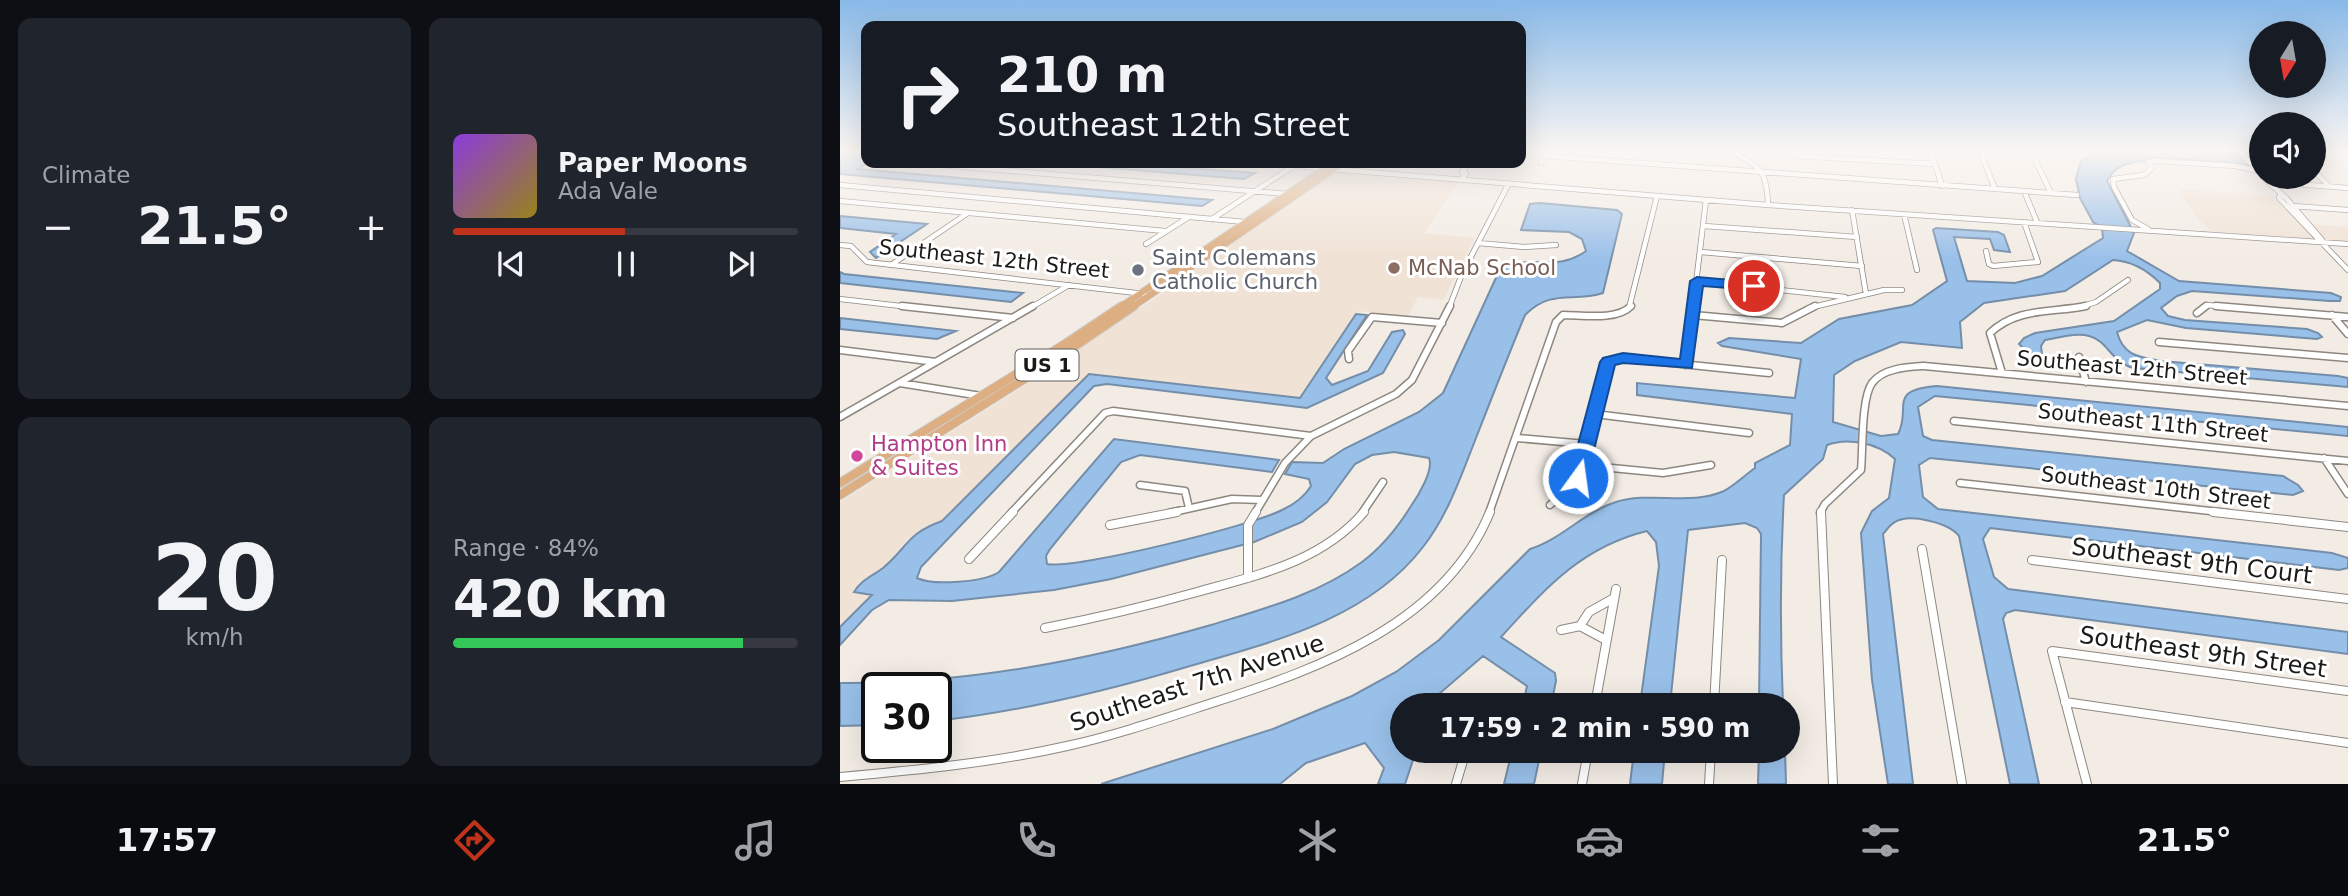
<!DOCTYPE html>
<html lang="en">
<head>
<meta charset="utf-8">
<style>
  :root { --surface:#171b24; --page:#20242c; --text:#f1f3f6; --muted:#9ea1a6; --line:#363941; --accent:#be331a }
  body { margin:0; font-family:"DejaVu Sans",sans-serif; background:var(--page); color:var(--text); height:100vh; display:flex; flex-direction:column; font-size:26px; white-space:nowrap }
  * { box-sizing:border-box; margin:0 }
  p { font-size:23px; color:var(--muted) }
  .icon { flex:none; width:38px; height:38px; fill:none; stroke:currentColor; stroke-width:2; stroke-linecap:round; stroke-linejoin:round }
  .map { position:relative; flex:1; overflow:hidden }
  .details { display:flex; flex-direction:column; gap:18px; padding:18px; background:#0d0f14; width:840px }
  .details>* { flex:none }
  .guide { position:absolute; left:21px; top:21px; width:665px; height:147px; border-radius:14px; box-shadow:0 7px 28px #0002; background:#171b24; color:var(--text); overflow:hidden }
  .needle { width:46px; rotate:191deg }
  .fabs { position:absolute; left:1409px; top:21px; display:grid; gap:14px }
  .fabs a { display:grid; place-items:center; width:77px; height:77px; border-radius:50%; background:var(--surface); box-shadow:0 7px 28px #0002; font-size:35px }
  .speed { position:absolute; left:21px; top:672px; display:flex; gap:14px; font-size:35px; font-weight:700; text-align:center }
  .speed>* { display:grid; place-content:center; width:91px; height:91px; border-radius:50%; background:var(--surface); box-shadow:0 7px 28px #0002; line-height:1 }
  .speed .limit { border:4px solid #111; border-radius:10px; background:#fff; color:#111 }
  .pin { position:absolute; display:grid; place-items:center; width:60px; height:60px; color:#fff; margin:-30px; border:4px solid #fff; border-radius:50%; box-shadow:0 2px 7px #0007 }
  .me { position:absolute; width:77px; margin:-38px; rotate:14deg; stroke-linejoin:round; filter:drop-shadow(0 0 5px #0008) }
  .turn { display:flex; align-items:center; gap:24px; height:147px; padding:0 21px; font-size:32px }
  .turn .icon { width:91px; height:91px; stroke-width:2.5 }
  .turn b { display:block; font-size:49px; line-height:60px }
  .big { font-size:52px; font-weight:600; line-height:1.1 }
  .details .tile { flex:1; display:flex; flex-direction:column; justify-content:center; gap:10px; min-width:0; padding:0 24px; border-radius:14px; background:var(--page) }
  .details .dial { align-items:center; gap:0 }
  .dial b { font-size:91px; line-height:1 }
  .song { display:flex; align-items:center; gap:21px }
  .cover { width:84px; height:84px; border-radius:10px; background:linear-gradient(135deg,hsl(270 70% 55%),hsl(50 70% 35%)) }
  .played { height:7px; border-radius:4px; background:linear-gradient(90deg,var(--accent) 50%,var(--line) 50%) }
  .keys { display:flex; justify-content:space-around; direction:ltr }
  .heat { display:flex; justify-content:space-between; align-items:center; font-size:38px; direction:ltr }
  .charge { height:10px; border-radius:5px; background:linear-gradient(90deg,#34c759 84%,var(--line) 0) }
  .details .tiles { flex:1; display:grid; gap:18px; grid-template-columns:repeat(2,1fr) }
  .trip { position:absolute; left:550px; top:693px; width:410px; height:70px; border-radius:35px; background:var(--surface); box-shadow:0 7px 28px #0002; font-weight:600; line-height:70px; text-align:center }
  .menu { display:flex; height:112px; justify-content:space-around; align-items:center; background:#090b0e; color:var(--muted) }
  .menu .icon { width:49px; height:49px }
  .menu .current { color:var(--accent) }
  .menu b { font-size:32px; color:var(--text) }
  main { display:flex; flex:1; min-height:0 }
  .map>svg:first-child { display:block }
  .built { fill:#f0e2d5 }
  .water { fill:#99c0e9; stroke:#748eaa; stroke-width:2 }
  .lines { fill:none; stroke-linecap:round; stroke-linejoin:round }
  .minor-far2-casing { stroke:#8d8780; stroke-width:6 }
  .minor-far1-casing { stroke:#8d8780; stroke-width:9 }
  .minor-casing { stroke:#8d8780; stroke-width:10 }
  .major-far1-casing { stroke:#cdcdcc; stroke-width:8 }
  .major-casing { stroke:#cdcdcc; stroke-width:10 }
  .minor-far2 { stroke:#fff; stroke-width:4.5 }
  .minor-far1 { stroke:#fff; stroke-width:6 }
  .minor { stroke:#fff; stroke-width:8 }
  .major-far1 { stroke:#dcae82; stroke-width:6 }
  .major { stroke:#dcae82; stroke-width:8 }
  .route { fill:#1a73e8; stroke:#114b97; stroke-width:2 }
  .education-dot { fill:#8d6e63; stroke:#fff; stroke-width:2.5 }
  .worship-dot { fill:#6b7280; stroke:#fff; stroke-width:2.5 }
  .hotel-dot { fill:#d1479c; stroke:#fff; stroke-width:2.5 }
  .labels { text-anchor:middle; stroke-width:6; stroke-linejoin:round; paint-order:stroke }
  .shield { fill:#fff; stroke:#605f5d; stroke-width:2 }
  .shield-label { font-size:19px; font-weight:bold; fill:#1c1a17 }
  .worship-label { font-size:21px; fill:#5b616d; stroke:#fff; text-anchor:start }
  .street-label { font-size:21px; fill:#1c1a17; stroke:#fff }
  .education-label { font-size:21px; fill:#785e54; stroke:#fff; text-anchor:start }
  .hotel-label { font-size:21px; fill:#b23c85; stroke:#fff; text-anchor:start }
  .near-street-label { font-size:24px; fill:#1c1a17; stroke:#fff }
</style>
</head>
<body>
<main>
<section class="details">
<div class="tiles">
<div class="tile"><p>Climate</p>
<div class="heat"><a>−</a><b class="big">21.5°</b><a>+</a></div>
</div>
<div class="tile">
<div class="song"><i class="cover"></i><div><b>Paper Moons</b><p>Ada Vale</p></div></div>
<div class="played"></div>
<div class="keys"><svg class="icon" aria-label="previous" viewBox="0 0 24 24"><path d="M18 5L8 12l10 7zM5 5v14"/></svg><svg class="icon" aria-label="pause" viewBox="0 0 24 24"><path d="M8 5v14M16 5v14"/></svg><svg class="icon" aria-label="next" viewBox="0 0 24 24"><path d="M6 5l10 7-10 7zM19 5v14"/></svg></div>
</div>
<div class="tile dial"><b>20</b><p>km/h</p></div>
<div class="tile"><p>Range · 84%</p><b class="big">420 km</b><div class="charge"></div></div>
</div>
</section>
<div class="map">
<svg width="1508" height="784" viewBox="0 0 1508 784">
  <rect width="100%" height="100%" fill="#f3ece5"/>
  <!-- built -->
  <path class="built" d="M495 172 619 181 584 233 635 238 603 300 578 297 568 316 518 311 461 398 249 374 102 521 86 527 67 540 43 568 22 580 32 595 0 627V502L167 397 308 303Z
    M1342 189 1432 196 1458 223 1508 227V241L1371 231 1359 220 1340 193 1339 190Z"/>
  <!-- water -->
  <path class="water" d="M5 151H26L28 163 18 169 372 200 362 206 0 174V153Z
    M1258 151 1421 153V166C1387 164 1311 152 1282 166 1274 169 1271 174 1267 181L1294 233 1287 251 1339 281 1491 293 1501 297 1500 301H1489L1352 291 1337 296 1321 308 1328 316 1345 320 1467 329 1478 333 1482 337 1477 339 1346 328 1307 320 1277 332C1283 356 1300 357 1321 361L1498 376 1508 378V387L1293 368C1271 362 1267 340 1249 336 1237 332 1218 338 1205 340L1201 346 1202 354C1191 356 1186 351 1179 344L1184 338 1195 333 1274 321 1320 289V283C1307 270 1291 261 1273 260L1225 291 1144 303 1120 322 1122 348 1061 342 1015 361 994 375 993 422 1041 436 1058 434C1072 408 1046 390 1097 386L1508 427V436L1095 396 1078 407 1083 436 1092 440 1443 476 1458 485 1463 491 1453 495 1090 458 1079 465 1083 497 1098 509 1492 553 1508 558V568L1499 570 1150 528 1143 539 1154 577 1168 589 1508 632V654L1175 610 1166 613 1163 619 1199 784H1170L1119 536C1109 523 1070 513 1055 522 1050 524 1047 530 1043 534L1073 784H1048L1032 680 1021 533 1032 511 1049 498 1055 459C1038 443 1008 437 987 445L983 459 944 495C940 565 940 635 943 705H919L921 534 917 528 905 523 848 530 830 705H800L819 566 816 542 807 531C741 547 705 589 661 637L715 673 716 681 711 705H683L687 686 643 656 592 700 590 705H562V751H576L565 784H538L544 768 525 743 466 763 440 784H261L433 729 512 696 556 672 599 640 690 549C722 539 744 512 776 502 810 491 851 506 884 491 895 485 905 475 915 468V463L950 445 952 414 797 395V383L955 398 961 359 882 346 878 343 889 338 961 343 999 319 1072 305 1107 281 1093 230 1096 228 1158 232 1164 235 1170 252 1154 250 1150 239 1114 237 1127 281 1175 283 1202 276 1263 238 1262 228 1253 222 1240 198 1236 179 1241 161Z
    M208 163H279L415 173 404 179Z
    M700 203 777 210 782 214 763 293C732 303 712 288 685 315 668 356 652 397 636 438 621 476 608 515 583 547 528 619 432 642 350 666 267 691 183 711 96 721V688H37V725L0 726V683C128 684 249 660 371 625 423 609 477 595 522 562 542 547 558 527 571 506 578 496 594 470 589 458L554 452 532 455 515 464 487 502 462 522 414 542 375 552 271 579 214 590 112 601 49 600 32 610 0 645V627L32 595 14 592C22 579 31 577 43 568 68 547 66 534 102 521L249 374 460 398 516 314 527 315 486 378 492 385 528 371 552 332 563 330 565 334 543 373 467 408 267 384 254 386 81 567 77 578C93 586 145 582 159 572L274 439 439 460 432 472 300 455 281 462 210 549 206 556 207 564C234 570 414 525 442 510 453 505 465 496 471 486L469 479 445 474 452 462 483 463 504 449 579 412 603 393 660 269C690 253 716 273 746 251L742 239 729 232 681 230 690 204Z
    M0 216 87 224 36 258 30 252 56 234 0 228Z
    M0 272 4 274 183 293 171 302 0 283Z
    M0 318 116 331 97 339 0 329Z
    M672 751H701L694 784H664Z
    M794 751H825L822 784H790Z
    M919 751H945L946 784H918Z"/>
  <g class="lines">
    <defs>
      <path id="minor-far2" d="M891 151C920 167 927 170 928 205
        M942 151 958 156 1095 164
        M1091 151 1102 186
        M1140 151 1155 189
        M1191 151 1211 193
        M1399 151 1420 173
        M705 156 1237 195
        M77 163 447 194
        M418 163 928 205 1508 244
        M701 163 708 151
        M1479 176 1489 186
        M1423 177 1446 198 1482 240
        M622 179 626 173 622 172 628 163
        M1428 182 1508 188
        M0 185 405 222
        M1184 191 1197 222
        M1440 195 1439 198 1508 270
        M0 201 325 231
        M1453 206 1508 210
        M1012 210 1026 294
        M1064 214 1077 270
        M372 219 452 167
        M864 226 1017 237
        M1308 229 1292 220 1274 187 1273 179 1304 175 1312 168 1308 162 1317 161 1396 166 1418 171
        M638 243 684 247 716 245
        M306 244 349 217
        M0 245 11 246 27 262 305 294
        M1146 251 1149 264 1153 266 1198 262 1184 222
        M861 252 1022 266
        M51 265 128 213
        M857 281 1005 297
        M0 299 78 308
        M190 308 229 285
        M609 308 622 274 669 183
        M789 308 817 196
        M853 308 866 200
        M969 308 1044 290H1062
        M1237 308 1256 302 1288 280
        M1364 308 1367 305 1397 308"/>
      <path id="minor-far1" d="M62 306 173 318
        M1376 306 1508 317
        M1357 313 1366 306
        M853 315 942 323 975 306
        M1492 315 1508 334
        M1319 342 1508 358
        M0 350 96 362
        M1239 357 1246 382
        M509 359 508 351 532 317 602 323
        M846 365 853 306
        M1162 373 1150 333C1177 307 1212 313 1246 306
        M60 383 141 396
        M755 414 909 433
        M0 417 193 306
        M1114 421 1508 461
        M677 438 746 444
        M1484 458 1508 494
        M741 465 823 473 871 465
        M1120 483 1388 513
        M300 485 345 491 349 508
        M710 505C756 469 749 413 768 362L783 358 929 373
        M171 513 265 413 273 411 471 436
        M329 513 392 499 422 500
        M415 513 445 463 471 436 556 394 572 380 610 306
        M522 513 543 482
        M649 513 716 322 723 315C742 315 777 321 791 306
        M980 513 985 504 1021 470C1023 449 1021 399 1032 383 1043 368 1068 367 1084 366L1508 406"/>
      <path id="minor" d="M981 512 993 784
        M1373 512 1508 527
        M270 525 337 512
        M1082 549 1122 784
        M129 559 173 512
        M1192 560 1508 599
        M408 578V525L416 512
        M205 628C256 618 307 606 357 592 418 575 481 562 524 512
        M721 630 740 626
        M766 640 740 626 749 612 774 598
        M1225 702 1508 743
        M755 705 776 589
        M874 705 882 560
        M0 777C76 770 152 763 227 746 277 735 326 718 375 702 481 668 604 623 650 512
        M616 784 626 751
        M742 784 748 751
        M869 784 871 751
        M1247 784 1212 651 1508 691"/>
      <path id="major-far1" d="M279 308 493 163
        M291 308 503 163"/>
      <path id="major" d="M0 483 225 344 282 306
        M0 495 216 359 294 306"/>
    </defs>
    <!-- minor-far2 casing -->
    <use href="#minor-far2" class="minor-far2-casing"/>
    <!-- minor-far1 casing -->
    <use href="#minor-far1" class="minor-far1-casing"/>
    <!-- minor casing -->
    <use href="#minor" class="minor-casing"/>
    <!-- major-far1 casing -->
    <use href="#major-far1" class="major-far1-casing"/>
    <!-- major casing -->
    <use href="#major" class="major-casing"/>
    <!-- minor-far2 -->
    <use href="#minor-far2" class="minor-far2"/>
    <!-- minor-far1 -->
    <use href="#minor-far1" class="minor-far1"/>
    <!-- minor -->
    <use href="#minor" class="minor"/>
    <!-- major-far1 -->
    <use href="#major-far1" class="major-far1"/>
    <!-- major -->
    <use href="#major" class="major"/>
  </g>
  <!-- sky -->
  <linearGradient id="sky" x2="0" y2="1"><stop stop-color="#88b9e8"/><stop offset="0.58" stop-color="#faf6f3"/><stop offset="1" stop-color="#faf6f3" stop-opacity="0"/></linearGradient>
  <rect width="1508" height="260" fill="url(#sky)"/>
  <!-- route -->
  <path class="route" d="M857 277 914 282 920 286 914 290 863 286 852 368 783 363 775 365 747 478 744 482H731L729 478 760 362 763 358 783 353 840 359 850 281Z"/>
  <!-- markers -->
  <circle class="education-dot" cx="554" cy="268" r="7"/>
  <circle class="worship-dot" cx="298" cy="270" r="7"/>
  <circle class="hotel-dot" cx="17" cy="456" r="7"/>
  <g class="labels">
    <!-- shield labels -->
    <rect class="shield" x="175.5" y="349.5" width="63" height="31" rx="5"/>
    <g class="shield-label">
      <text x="207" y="372">US 1</text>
    </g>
    <!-- worship labels -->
    <g class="worship-label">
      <text x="312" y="265">Saint Colemans<tspan x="312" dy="24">Catholic Church</tspan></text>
    </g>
    <!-- street labels -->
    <g class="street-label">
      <text transform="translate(154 259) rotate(6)" y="7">Southeast 12th Street</text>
      <text transform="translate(1292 368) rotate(5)" y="7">Southeast 12th Street</text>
      <text transform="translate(1313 423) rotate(6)" y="7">Southeast 11th Street</text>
      <text transform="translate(1316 488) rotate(7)" y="7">Southeast 10th Street</text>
    </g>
    <!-- education labels -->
    <g class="education-label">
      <text x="568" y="275">McNab School</text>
    </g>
    <!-- hotel labels -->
    <g class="hotel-label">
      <text x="31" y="451">Hampton Inn<tspan x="31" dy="24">&amp; Suites</tspan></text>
    </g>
    <!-- near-street labels -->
    <g class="near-street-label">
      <text transform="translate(1352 561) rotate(7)" y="8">Southeast 9th Court</text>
      <text transform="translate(1363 652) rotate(8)" y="8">Southeast 9th Street</text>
      <text transform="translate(357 683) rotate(-18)" y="8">Southeast 7th Avenue</text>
    </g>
  </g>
</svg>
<div class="fabs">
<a><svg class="needle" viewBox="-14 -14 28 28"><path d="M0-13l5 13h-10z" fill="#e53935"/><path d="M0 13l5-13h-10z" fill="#9ea1a6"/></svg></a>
<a><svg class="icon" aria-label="sound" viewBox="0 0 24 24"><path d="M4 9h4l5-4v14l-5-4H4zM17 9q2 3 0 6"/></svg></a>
</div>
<div class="speed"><div class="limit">30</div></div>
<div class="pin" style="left:914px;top:286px;background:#d93025"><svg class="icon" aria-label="arrive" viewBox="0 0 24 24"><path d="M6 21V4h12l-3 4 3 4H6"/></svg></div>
<svg class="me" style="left:738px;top:478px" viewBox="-20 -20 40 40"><circle r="17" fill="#1a73e8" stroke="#fff" stroke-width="3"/><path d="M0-11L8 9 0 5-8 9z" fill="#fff"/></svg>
<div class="trip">17:59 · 2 min · 590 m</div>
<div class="guide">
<div class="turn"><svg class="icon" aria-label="right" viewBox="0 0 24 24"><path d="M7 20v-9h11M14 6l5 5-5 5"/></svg><div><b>210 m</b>Southeast 12th Street</div></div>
</div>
</div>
</main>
<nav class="menu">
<b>17:57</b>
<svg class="icon current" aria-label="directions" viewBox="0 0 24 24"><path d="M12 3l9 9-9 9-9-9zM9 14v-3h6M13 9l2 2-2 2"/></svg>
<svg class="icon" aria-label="music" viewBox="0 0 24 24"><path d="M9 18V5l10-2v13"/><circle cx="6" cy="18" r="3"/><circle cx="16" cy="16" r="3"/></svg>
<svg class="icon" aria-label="phone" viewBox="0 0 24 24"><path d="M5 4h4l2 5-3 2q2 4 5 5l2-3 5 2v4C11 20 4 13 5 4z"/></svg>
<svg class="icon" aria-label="climate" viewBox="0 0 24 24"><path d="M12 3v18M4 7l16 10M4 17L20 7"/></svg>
<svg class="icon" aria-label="car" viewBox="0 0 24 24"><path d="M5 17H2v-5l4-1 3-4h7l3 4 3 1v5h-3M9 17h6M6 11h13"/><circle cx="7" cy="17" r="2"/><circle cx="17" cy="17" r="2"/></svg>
<svg class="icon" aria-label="filters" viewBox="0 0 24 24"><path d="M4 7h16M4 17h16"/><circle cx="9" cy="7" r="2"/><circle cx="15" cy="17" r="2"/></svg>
<b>21.5°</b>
</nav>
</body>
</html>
